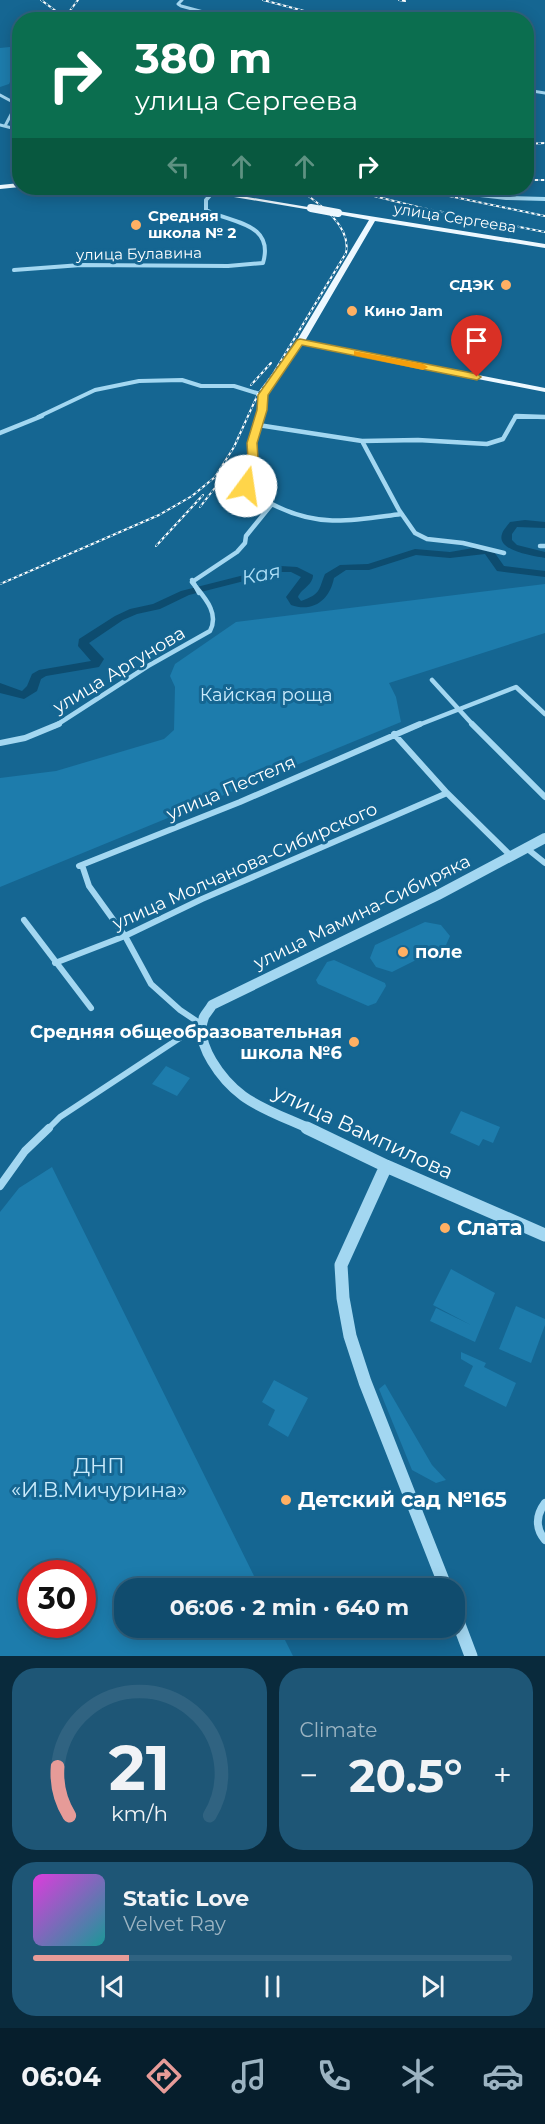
<!DOCTYPE html>
<html lang="en">
<head>
<meta charset="utf-8">
<style>
  :root { --surface:#104c6e; --page:#1e5676; --text:#f1f3f6; --muted:#9cb4c2; --line:#306381; --accent:#e69b98 }
  body { margin:0; font-family:Montserrat,sans-serif; background:var(--page); color:var(--text); height:100vh; display:flex; flex-direction:column; font-size:22px; white-space:nowrap }
  * { box-sizing:border-box; margin:0 }
  p { font-size:20px; color:var(--muted) }
  .icon { flex:none; width:33px; height:33px; fill:none; stroke:currentColor; stroke-width:2; stroke-linecap:round; stroke-linejoin:round }
  .map { position:relative; height:1656px; overflow:hidden }
  .panel { display:flex; flex-direction:column; gap:12px; padding:12px; background:#092a3c; flex:1 }
  .panel>* { flex:none }
  .banner { position:absolute; left:12px; top:12px; width:522px; height:183px; border-radius:24px; box-shadow:0 3px 15px #0003,0 0 0 2px var(--line); background:#0b6e4f; color:#fff; overflow:hidden }
  .speed { position:absolute; left:18px; top:1560px; display:flex; gap:12px; font-size:30px; font-weight:700; text-align:center }
  .speed>* { display:grid; place-content:center; width:78px; height:78px; border-radius:50%; background:var(--surface); box-shadow:0 3px 15px #0003,0 0 0 2px var(--line); line-height:1 }
  .speed .limit { border:9px solid #d22; background:#fff; color:#111 }
  .pin { position:absolute; display:grid; place-items:center; width:51px; height:51px; color:#fff; margin:-62px -26px; border-radius:50% 50% 50% 0; rotate:-45deg; box-shadow:0 0 6px #0007 }
  .pin .icon { rotate:45deg }
  .me { position:absolute; width:66px; margin:-33px; rotate:14deg; stroke-linejoin:round; filter:drop-shadow(0 0 4px #0008) }
  .turn { display:flex; align-items:center; gap:21px; height:126px; padding:0 24px; font-size:27px }
  .turn .icon { width:78px; height:78px; stroke-width:2.5 }
  .turn b { display:block; font-size:42px; line-height:51px }
  .lanes { display:flex; align-items:center; height:57px; padding:0 24px; background:#0003; justify-content:center; gap:30px; direction:ltr }
  .lanes .off { opacity:.35 }
  .big { font-size:45px; font-weight:700; line-height:1.1 }
  .panel .tile { flex:1; display:flex; flex-direction:column; justify-content:center; gap:9px; min-width:0; padding:0 21px; border-radius:24px; background:var(--page) }
  .panel .dial { align-items:center; gap:0 }
  .dial svg { height:156px; overflow:visible; fill:none; stroke:var(--line); stroke-width:7; stroke-linecap:round; text-anchor:middle }
  .dial text { fill:var(--text); stroke:none }
  .song { display:flex; align-items:center; gap:18px }
  .cover { width:72px; height:72px; border-radius:9px; background:linear-gradient(135deg,hsl(300 70% 55%),hsl(180 70% 35%)) }
  .played { height:6px; border-radius:3px; background:linear-gradient(90deg,var(--accent) 20%,var(--line) 20%) }
  .keys { display:flex; justify-content:space-around; direction:ltr }
  .heat { display:flex; justify-content:space-between; align-items:center; font-size:33px; direction:ltr }
  .panel .tiles { flex:1; display:grid; gap:12px; grid-template-columns:1fr 1fr }
  .tile:last-child { grid-column:span 2 }
  .trip { position:absolute; left:114px; top:1578px; width:351px; height:60px; border-radius:24px; background:var(--surface); box-shadow:0 3px 15px #0003,0 0 0 2px var(--line); font-weight:700; line-height:60px; text-align:center }
  .dock { display:flex; height:96px; justify-content:space-around; align-items:center; background:#061e2c; color:var(--muted) }
  .dock .icon { width:42px; height:42px }
  .dock .active { color:var(--accent) }
  .dock b { font-size:27px; color:var(--text) }
  .map>svg:first-child { display:block }
  .green { fill:#1d7cac; fill-rule:evenodd }
  .lines { fill:none; stroke-linecap:round; stroke-linejoin:round }
  .river { fill:#0d4c6f; fill-rule:evenodd }
  .minor-far4 { stroke:#a3d7f1; stroke-width:3 }
  .minor-far3 { stroke:#a3d7f1; stroke-width:4 }
  .minor-far2 { stroke:#a3d7f1; stroke-width:4.5 }
  .minor-far1 { stroke:#a3d7f1; stroke-width:6 }
  .minor { stroke:#a3d7f1; stroke-width:8 }
  .tertiary-far3 { stroke:#a3d7f1; stroke-width:5 }
  .tertiary-far2 { stroke:#a3d7f1; stroke-width:8 }
  .tertiary-far1 { stroke:#a3d7f1; stroke-width:10 }
  .tertiary { stroke:#a3d7f1; stroke-width:13 }
  .primary { fill:#edf8ff; fill-rule:evenodd }
  .rail-casing { stroke:#fff; stroke-width:2 }
  .rail { stroke:#156692; stroke-width:1.5; stroke-dasharray:3; stroke-linecap:butt }
  .minor-bridge { stroke:#a3d7f1; stroke-width:4.5 }
  .primary-bridge { stroke:#edf8ff; stroke-width:8 }
  .route { fill:#ffd54a; stroke:#a68a30; stroke-width:1.5 }
  .slow { fill:#f59e0b }
  .poi-dot { fill:#ffb063; stroke:#156692; stroke-width:2 }
  .labels { text-anchor:middle; stroke-width:6; stroke-linejoin:round; paint-order:stroke }
  .far-poi-label { font-size:15px; font-weight:bold; fill:#fff; stroke:#156692; text-anchor:start }
  .far-street-label { font-size:15px; fill:#fff; stroke:#156692 }
  .street-label { font-size:18px; fill:#fff; stroke:#156692 }
  .park-label { font-size:18px; fill:#caebfc; stroke:#156692 }
  .poi-label { font-size:18px; font-weight:bold; fill:#fff; stroke:#156692; text-anchor:start }
  .water-label { font-size:20px; font-style:italic; fill:#afe0f8; stroke:#156692 }
  .near-street-label { font-size:21px; fill:#fff; stroke:#156692 }
  .near-poi-label { font-size:21px; font-weight:bold; fill:#fff; stroke:#156692; text-anchor:start }
  .near-park-label { font-size:21px; fill:#caebfc; stroke:#156692 }
</style>
</head>
<body>
<div class="map">
<svg width="545" height="1656" viewBox="0 0 545 1656">
  <rect width="100%" height="100%" fill="#156692"/>
  <!-- green -->
  <path class="green" d="M19 46V69H16L9 84 0 87V48Z
    M545 584V633L389 683 396 697 401 722 0 887V778L56 771 164 739 174 730 175 687 170 676 175 664 236 622Z
    M425 922 441 925 450 936 446 945 392 972 376 967 370 958 375 945Z
    M334 960 385 983 386 986 376 1003 368 1006 318 984 316 980 327 962Z
    M166 1066 190 1078 177 1096 152 1084Z
    M461 1111 500 1127 493 1143 483 1139 479 1146 450 1133Z
    M52 1167 260 1588H124V1628H279L293 1656H0V1212L19 1188ZM32 1574H82V1624H32Z
    M451 1269 495 1293 475 1342 430 1321 436 1308 471 1325 433 1305Z
    M516 1306 545 1319V1325L531 1363 499 1349Z
    M461 1352 486 1363 484 1367 516 1383 506 1407 464 1386 473 1366 461 1359Z
    M274 1380 308 1398 288 1437 268 1425 275 1410 262 1402Z
    M385 1384 432 1465 446 1480 436 1483 412 1470 379 1389Z"/>
  <g class="lines">
    <!-- river -->
    <path class="river" d="M525 520 545 522V528L517 527 512 534V540L517 545 545 552V558C534 556 496 551 502 534 503 530 508 525 510 522Z
      M479 547 492 549 504 566 545 571V577L497 571 485 554 450 558 416 555 369 570H346L334 578C330 599 314 613 291 605L286 597 301 577 291 572H280L189 595 160 609 137 614 123 620 89 643 104 659 99 667 46 676 41 679 37 691 24 699 0 693V683L22 691 27 686 32 674 39 670 91 661 78 646 79 639 115 616 130 609 153 604 181 591 280 566 297 567 313 575C313 585 301 589 298 597L301 601C321 594 318 591 325 574L340 565 368 564 415 549 450 552Z"/>
    <!-- minor-far4 -->
    <path class="minor-far4" d="M182 0 178 4 181 6 233 20
      M526 90 545 93
      M0 95 11 101 15 107 5 126
      M0 125 20 130"/>
    <!-- minor-far3 -->
    <path class="minor-far3" d="M437 190 506 198 545 199
      M14 270 81 265 228 266 263 263C275 222 230 223 206 210V200L213 192
      M38 417 95 390 139 381 182 380 201 386H234L263 395
      M515 417H545"/>
    <!-- minor-far2 -->
    <path class="minor-far2" d="M0 433 42 416
      M362 441 399 510 415 533 427 539 463 543 504 553
      M401 514C355 520 322 528 278 507 263 500 255 496 246 482L253 459 252 443 258 425 362 441 418 440 487 444 503 439 516 416 545 417
      M540 546H545
      M432 680 474 726
      M55 726 148 666 210 631C220 612 203 596 192 582L237 552 245 543 246 536 272 504
      M416 726 516 687 545 714"/>
    <!-- minor-far1 -->
    <path class="minor-far1" d="M472 724 545 797
      M394 734 447 793 510 855
      M0 743 25 738 59 724
      M525 847 545 863
      M79 866 240 802 420 724
      M24 920 91 1008
      M55 963 125 936 202 899 447 793
      M48 1129 60 1117 201 1024 180 1010 151 984 125 936 89 886 82 865"/>
    <!-- minor -->
    <path class="minor" d="M0 1186 25 1151 49 1128
      M545 1503C536 1515 535 1528 545 1540"/>
    <!-- tertiary-far3 -->
    <path class="tertiary-far3" d="M259 417 263 395 300 342"/>
    <!-- tertiary-far2 -->
    <path class="tertiary-far2" d="M258 425 260 416"/>
    <!-- tertiary-far1 -->
    <path class="tertiary-far1" d="M310 1129C289 1119 262 1110 243 1096 223 1081 193 1044 204 1017 206 1013 210 1009 212 1005L438 895 545 838"/>
    <!-- tertiary -->
    <path class="tertiary" d="M307 1128 386 1166 545 1235
      M386 1166 341 1265 343 1298 350 1336 365 1382 446 1588
      M454 1611 471 1656"/>
    <!-- primary -->
    <path class="primary" d="M20 183V187L0 189V185Z
      M181 188H193L314 208 311 210Z
      M338 211 545 244V248L375 221 305 341 545 388V392L297 344 296 342 369 220 336 214V212Z"/>
    <defs>
      <path id="rail" d="M41 0 68 20
        M263 0 338 20
        M399 0 405 1
        M71 20 69 12 78 0
        M526 144 545 143
        M526 180H545
        M342 188 422 208 545 232
        M411 188 545 216
        M251 385 271 363
        M200 507 228 471
        M156 546 203 495
        M0 584 159 515 192 496 215 477 234 447 258 394 273 374 346 253C352 225 317 202 297 188"/>
    </defs>
    <!-- rail casing -->
    <use href="#rail" class="rail-casing"/>
    <!-- rail -->
    <use href="#rail" class="rail"/>
    <!-- minor-bridge -->
    <path class="minor-bridge" d="M192 580 199 593"/>
    <!-- primary-bridge -->
    <path class="primary-bridge" d="M311 208 338 213"/>
  </g>
  <!-- route -->
  <path class="route" d="M300 339 477 374 481 377 477 380 302 345 268 395 267 410 257 443 258 459 251 486 243 488 241 486 248 459 247 443 257 410 258 395 297 340Z"/>
  <!-- slow -->
  <path class="slow" d="M354 351 423 364 428 367 423 370 357 356 354 355Z"/>
  <!-- markers -->
  <g class="poi-dot">
    <circle cx="136" cy="225" r="6"/>
    <circle cx="506" cy="285" r="6"/>
    <circle cx="352" cy="311" r="6"/>
    <circle cx="403" cy="952" r="6"/>
    <circle cx="354" cy="1042" r="6"/>
    <circle cx="445" cy="1228" r="6"/>
    <circle cx="286" cy="1500" r="6"/>
  </g>
  <g class="labels">
    <!-- far-poi labels -->
    <g class="far-poi-label">
      <text x="148" y="221">Средняя<tspan x="148" dy="17">школа № 2</tspan></text>
      <text x="494" y="290" text-anchor="end">СДЭК</text>
      <text x="364" y="316">Кино Jam</text>
    </g>
    <!-- far-street labels -->
    <g class="far-street-label">
      <text transform="translate(455 218) rotate(9)" y="5">улица Сергеева</text>
      <text transform="translate(139 254) rotate(-1)" y="5">улица Булавина</text>
    </g>
    <!-- street labels -->
    <g class="street-label">
      <text transform="translate(119 670) rotate(-31)" y="6">улица Аргунова</text>
      <text transform="translate(231 788) rotate(-23)" y="6">улица Пестеля</text>
      <text transform="translate(245 866) rotate(-24)" y="6">улица Молчанова-Сибирского</text>
      <text transform="translate(362 912) rotate(-26)" y="6">улица Мамина-Сибиряка</text>
    </g>
    <!-- park labels -->
    <g class="park-label">
      <text x="266" y="701">Кайская роща</text>
    </g>
    <!-- poi labels -->
    <g class="poi-label">
      <text x="415" y="958">поле</text>
      <text x="342" y="1038" text-anchor="end">Средняя общеобразовательная<tspan x="342" dy="21">школа №6</tspan></text>
    </g>
    <!-- water labels -->
    <g class="water-label">
      <text transform="translate(261 574) rotate(-11)" y="7">Кая</text>
    </g>
    <!-- near-street labels -->
    <g class="near-street-label">
      <text transform="translate(363 1132) rotate(25)" y="7">улица Вампилова</text>
    </g>
    <!-- near-poi labels -->
    <g class="near-poi-label">
      <text x="457" y="1235">Слата</text>
      <text x="298" y="1507">Детский сад №165</text>
    </g>
    <!-- near-park labels -->
    <g class="near-park-label">
      <text x="99" y="1473">ДНП<tspan x="99" dy="24">«И.В.Мичурина»</tspan></text>
    </g>
  </g>
</svg>
<div class="speed"><div class="limit">30</div></div>
<div class="pin" style="left:477px;top:377px;background:#d93025"><svg class="icon" aria-label="arrive" viewBox="0 0 24 24"><path d="M6 21V4h12l-3 4 3 4H6"/></svg></div>
<svg class="me" style="left:246px;top:486px" viewBox="-20 -20 40 40"><circle r="19" fill="#fff"/><path d="M0-13L10 11 0 6-10 11z" fill="#ffd54a"/></svg>
<div class="trip">06:06 · 2 min · 640 m</div>
<div class="banner">
<div class="turn"><svg class="icon" aria-label="right" viewBox="0 0 24 24"><path d="M7 20v-9h11M14 6l5 5-5 5"/></svg><div><b>380 m</b>улица Сергеева</div></div>
<div class="lanes"><svg class="icon off" aria-label="left" viewBox="0 0 24 24"><path d="M17 20v-9H6M10 6l-5 5 5 5"/></svg><svg class="icon off" aria-label="ahead" viewBox="0 0 24 24"><path d="M12 20V5M6 11l6-6 6 6"/></svg><svg class="icon off" aria-label="ahead" viewBox="0 0 24 24"><path d="M12 20V5M6 11l6-6 6 6"/></svg><svg class="icon" aria-label="right" viewBox="0 0 24 24"><path d="M7 20v-9h11M14 6l5 5-5 5"/></svg></div>
</div>
</div>
<section class="panel">
<div class="tiles">
<div class="tile dial"><svg viewBox="0 0 100 80">
<path d="M14 69A42 42 0 1 1 86 69"/>
<path d="M14 69A42 42 0 0 1 8 44" stroke="#e69b98"/>
<text x="50" y="56" font-size="32" font-weight="700">21</text>
<text x="50" y="72" font-size="11">km/h</text>
</svg></div>
<div class="tile"><p>Climate</p>
<div class="heat"><a>−</a><b class="big">20.5°</b><a>+</a></div>
</div>
<div class="tile">
<div class="song"><i class="cover"></i><div><b>Static Love</b><p>Velvet Ray</p></div></div>
<div class="played"></div>
<div class="keys"><svg class="icon" aria-label="previous" viewBox="0 0 24 24"><path d="M18 5L8 12l10 7zM5 5v14"/></svg><svg class="icon" aria-label="pause" viewBox="0 0 24 24"><path d="M8 5v14M16 5v14"/></svg><svg class="icon" aria-label="next" viewBox="0 0 24 24"><path d="M6 5l10 7-10 7zM19 5v14"/></svg></div>
</div>
</div>
</section>
<nav class="dock">
<b>06:04</b>
<svg class="icon active" aria-label="directions" viewBox="0 0 24 24"><path d="M12 3l9 9-9 9-9-9zM9 14v-3h6M13 9l2 2-2 2"/></svg>
<svg class="icon" aria-label="music" viewBox="0 0 24 24"><path d="M9 18V5l10-2v13"/><circle cx="6" cy="18" r="3"/><circle cx="16" cy="16" r="3"/></svg>
<svg class="icon" aria-label="phone" viewBox="0 0 24 24"><path d="M5 4h4l2 5-3 2q2 4 5 5l2-3 5 2v4C11 20 4 13 5 4z"/></svg>
<svg class="icon" aria-label="climate" viewBox="0 0 24 24"><path d="M12 3v18M4 7l16 10M4 17L20 7"/></svg>
<svg class="icon" aria-label="car" viewBox="0 0 24 24"><path d="M5 17H2v-5l4-1 3-4h7l3 4 3 1v5h-3M9 17h6M6 11h13"/><circle cx="7" cy="17" r="2"/><circle cx="17" cy="17" r="2"/></svg>
</nav>
</body>
</html>
